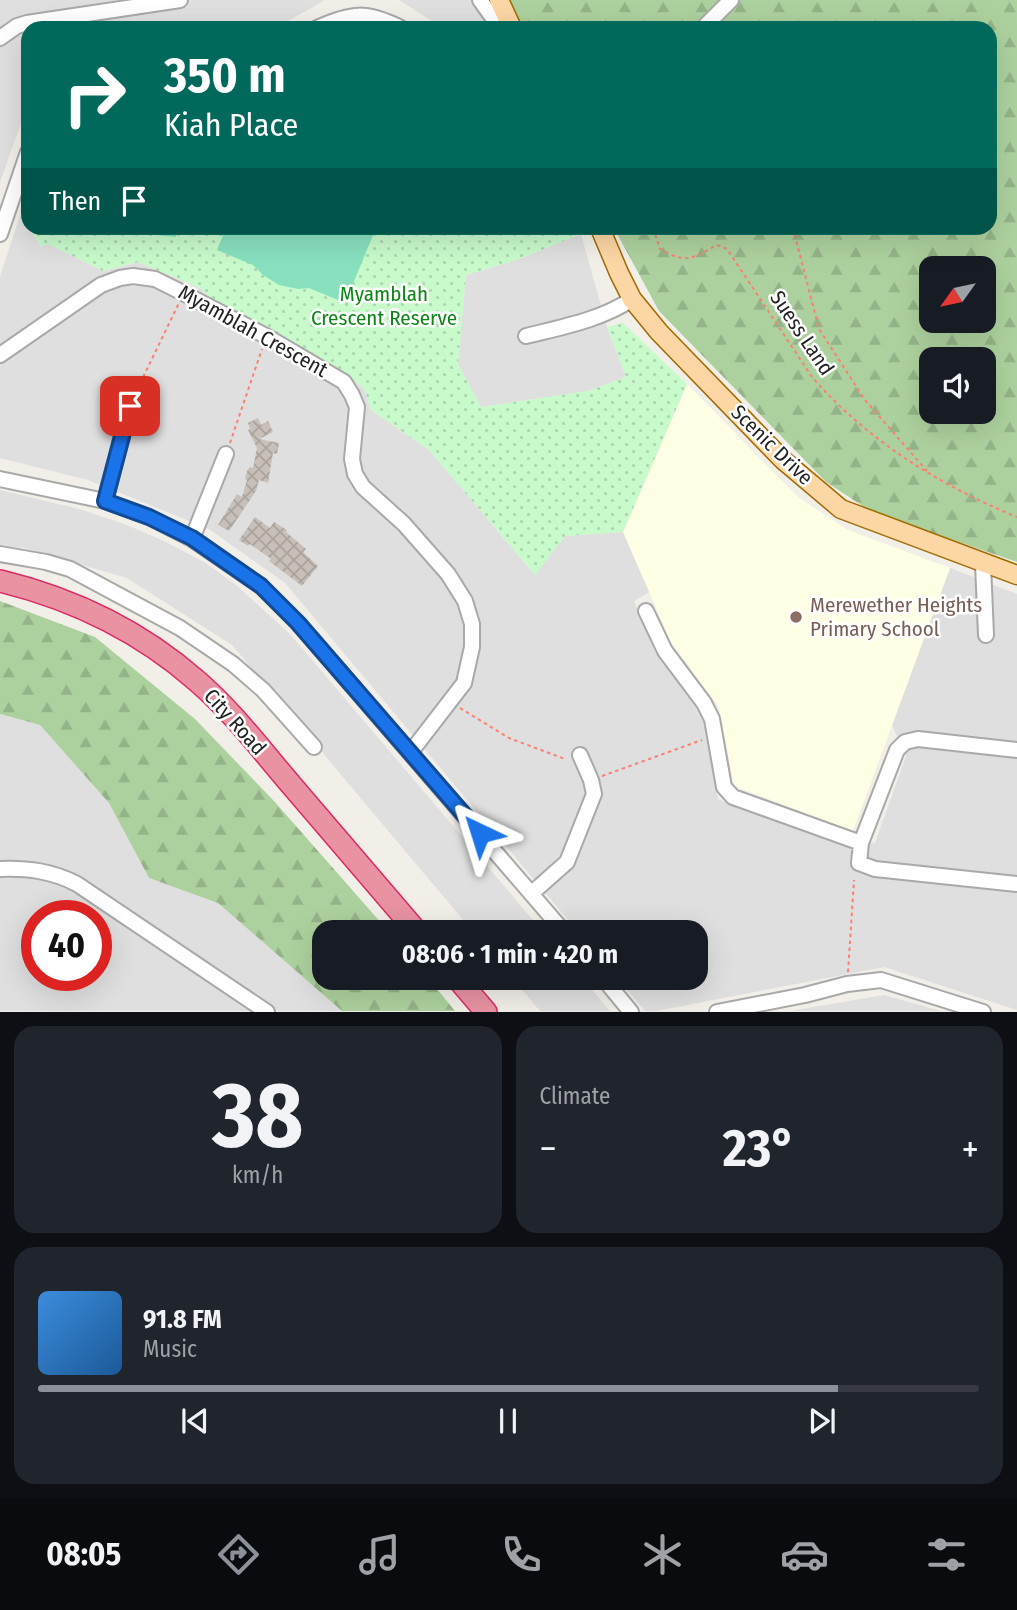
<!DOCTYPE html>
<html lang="en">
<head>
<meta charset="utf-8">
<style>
  :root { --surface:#171b24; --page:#20242c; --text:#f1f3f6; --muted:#9ea1a6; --line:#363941; --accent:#8c9099 }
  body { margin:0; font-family:"Fira Sans Condensed",sans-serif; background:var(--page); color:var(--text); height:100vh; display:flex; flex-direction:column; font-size:26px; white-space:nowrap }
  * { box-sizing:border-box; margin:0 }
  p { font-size:23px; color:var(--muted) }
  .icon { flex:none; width:38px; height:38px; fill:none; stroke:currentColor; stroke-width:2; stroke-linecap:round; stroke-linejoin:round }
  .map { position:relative; height:1012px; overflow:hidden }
  .panel { display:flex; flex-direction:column; gap:14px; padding:14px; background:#0d0f14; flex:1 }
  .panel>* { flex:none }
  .top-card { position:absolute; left:21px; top:21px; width:976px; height:214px; border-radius:21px; box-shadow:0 7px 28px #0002; background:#00695c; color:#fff; overflow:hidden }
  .needle { width:46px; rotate:237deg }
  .tools { position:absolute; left:919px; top:256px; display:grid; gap:14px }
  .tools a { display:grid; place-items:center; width:77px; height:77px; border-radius:14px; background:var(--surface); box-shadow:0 7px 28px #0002; font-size:35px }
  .speed { position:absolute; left:21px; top:900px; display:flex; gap:14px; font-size:35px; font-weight:700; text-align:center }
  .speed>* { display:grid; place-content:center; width:91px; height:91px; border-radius:50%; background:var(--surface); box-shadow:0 7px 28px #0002; line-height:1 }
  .speed .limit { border:10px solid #d22; background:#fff; color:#111 }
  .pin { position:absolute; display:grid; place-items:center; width:60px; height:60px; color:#fff; margin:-30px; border-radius:14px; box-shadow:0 4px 10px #0006 }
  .me { position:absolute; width:77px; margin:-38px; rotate:319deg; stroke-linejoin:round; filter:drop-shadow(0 0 5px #0008) }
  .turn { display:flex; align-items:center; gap:24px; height:147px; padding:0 28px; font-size:32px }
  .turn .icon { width:91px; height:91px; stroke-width:2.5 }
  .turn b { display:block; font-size:49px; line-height:60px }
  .then { display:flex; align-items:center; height:66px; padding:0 28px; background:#0003; gap:14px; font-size:26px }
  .big { font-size:52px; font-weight:700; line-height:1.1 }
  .panel .card { flex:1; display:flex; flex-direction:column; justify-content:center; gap:10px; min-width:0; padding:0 24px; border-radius:21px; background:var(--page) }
  .panel .dial { align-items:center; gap:0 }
  .dial b { font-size:91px; line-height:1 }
  .song { display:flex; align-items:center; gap:21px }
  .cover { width:84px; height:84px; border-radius:10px; background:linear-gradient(135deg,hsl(210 70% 55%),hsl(210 70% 35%)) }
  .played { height:7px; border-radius:4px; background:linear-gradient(90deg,var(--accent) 85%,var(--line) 85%) }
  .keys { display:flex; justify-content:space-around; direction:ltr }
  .heat { display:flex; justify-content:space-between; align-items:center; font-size:38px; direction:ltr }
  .panel .tiles { flex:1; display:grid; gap:14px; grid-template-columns:1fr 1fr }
  .card:last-child { grid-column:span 2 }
  .trip { position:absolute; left:312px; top:920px; width:396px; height:70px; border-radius:21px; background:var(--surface); box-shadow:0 7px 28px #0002; font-weight:700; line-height:70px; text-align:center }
  .tabs { display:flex; height:112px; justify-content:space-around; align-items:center; background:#090b0e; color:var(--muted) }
  .tabs .icon { width:49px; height:49px }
  .tabs .selected { color:var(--accent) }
  .tabs b { font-size:32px; color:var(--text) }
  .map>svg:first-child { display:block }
  .residential { fill:#e0dfdf; fill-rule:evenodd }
  .education { fill:#ffffe5 }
  .forest { fill:url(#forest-firs); fill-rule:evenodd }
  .park { fill:url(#park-dots) }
  .pitch { fill:#88e0be }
  .building { fill:url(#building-cross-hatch) }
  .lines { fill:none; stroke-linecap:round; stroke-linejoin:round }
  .minor-casing { stroke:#a9a9a9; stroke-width:18 }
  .major-casing { stroke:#a06b00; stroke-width:21 }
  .highway-casing { stroke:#dc2a67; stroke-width:24 }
  .path { stroke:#fa8072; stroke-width:2; stroke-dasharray:3.5 3.5; stroke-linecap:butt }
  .minor { stroke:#fff; stroke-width:14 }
  .major { stroke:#fcd6a4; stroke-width:18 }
  .highway { stroke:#e892a2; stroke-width:21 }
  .route-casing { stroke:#114b97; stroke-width:18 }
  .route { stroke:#1a73e8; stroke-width:12 }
  .education-dot { fill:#8d6e63; stroke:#fff; stroke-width:2.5 }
  .labels { text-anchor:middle; stroke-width:5; stroke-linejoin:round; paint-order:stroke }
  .park-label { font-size:21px; fill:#0c8416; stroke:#fff }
  .street-label { font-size:21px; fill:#222; stroke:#fff }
  .education-label { font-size:21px; fill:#785e54; stroke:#fff; text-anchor:start }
</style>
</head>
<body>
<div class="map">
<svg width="1017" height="1012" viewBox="0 0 1017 1012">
  <defs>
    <pattern id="forest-firs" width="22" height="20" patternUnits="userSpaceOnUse" patternTransform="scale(1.75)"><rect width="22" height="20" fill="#add19e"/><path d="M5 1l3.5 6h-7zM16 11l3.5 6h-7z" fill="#95b388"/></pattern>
    <pattern id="park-dots" width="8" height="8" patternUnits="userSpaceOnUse" patternTransform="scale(1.75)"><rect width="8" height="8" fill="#c8facc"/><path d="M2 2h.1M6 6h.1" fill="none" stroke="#acd6af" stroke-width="1.8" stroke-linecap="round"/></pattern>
    <pattern id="building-cross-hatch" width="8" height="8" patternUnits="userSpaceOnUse" patternTransform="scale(1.75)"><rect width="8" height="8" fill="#c7bfb8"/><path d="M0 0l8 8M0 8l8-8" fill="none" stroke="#aba49e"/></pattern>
  </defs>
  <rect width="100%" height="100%" fill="#f2efe9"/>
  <!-- residential -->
  <path class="residential" d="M0 0H325L276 28H28V104L0 182Z
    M399 0H475L490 28H443Z
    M20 215 41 246 48 243 103 271 138 262 200 288 216 304 336 368 364 388 371 410 429 450 534 574 565 536 623 532 650 592 634 601 655 651 703 715 718 799 843 846 875 843 906 756 892 725 950 568 1017 594V1010L884 967 656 1011H645L617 978H695V933H579L285 583 209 529 88 480 0 458V277Z
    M581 234 607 327 626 377 588 391 481 407 458 364 466 275 519 259Z
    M0 490 79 509 122 523 164 541 204 562 235 584 290 634 544 933H474L232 645 127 578 24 548 0 546Z
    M0 714 40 725 109 803 149 878 218 902 343 1011H0ZM37 915H96V975H37Z
    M512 978H582L610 1011H540Z
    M884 995 941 1011H790Z"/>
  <!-- education -->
  <path class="education" d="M687 384 798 497 848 530 950 568 853 831 734 786 719 707 671 642 623 532Z"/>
  <!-- forest -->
  <path class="forest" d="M507 0H1017V562L872 512 826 482 659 311 614 228H990V28H520ZM931 268H984V320H931ZM931 359H984V411H931Z
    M0 601 95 637 195 719 274 801 390 933H324V978H428L455 1011H342L218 903 149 878 109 803 40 725 0 714Z"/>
  <!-- park -->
  <path class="park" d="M29 228H579L581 234 519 259 466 275 458 364 481 407 588 391 626 377 607 327 623 323 687 384 623 532 565 536 535 575 429 450 371 410 364 388 336 368 216 304 200 288 138 262 103 271 48 244 41 246Z"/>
  <!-- pitch -->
  <path class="pitch" d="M84 228H177L176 237Z
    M226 228H376L345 303 309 288 298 289 279 285 263 275 253 265 217 250Z"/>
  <!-- building -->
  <path class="building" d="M258 418 261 425 268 421 273 432 259 439 279 443 277 454 273 453 268 483 259 480 256 491 229 531 218 525 237 494 242 497 247 480 245 479 247 471 250 467 253 468 257 448 248 430 250 429 248 423Z
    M255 517 270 528 274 522 287 530 286 532 306 549 303 552 318 566 302 586 269 561 271 559 250 544 248 546 239 540Z"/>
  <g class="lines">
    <defs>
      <path id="minor" d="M480 0 495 21 510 24
        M317 28C352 12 366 11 401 28
        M703 28 731 0
        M0 38 17 26 27 23 180 0
        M0 234 28 152
        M526 336C562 327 601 320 632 299
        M0 355 101 285 120 278 133 276 155 279 183 293 266 336 344 382 352 395 357 407 352 459 355 474 363 487 404 524 448 574 465 601 472 624V647L464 683 410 753
        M0 479 105 501 149 517 192 539 261 586 298 623 565 933
        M105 501 130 406
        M192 539 226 454
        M0 554 46 562 70 569 180 628 233 664 263 690 314 747
        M983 564 986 635
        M646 611 665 651 704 703 712 719 724 787 733 797 861 843
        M1017 750 918 739 905 742 897 750 861 843 859 863 875 869 1017 884
        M0 869C28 868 52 871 77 884L267 1012
        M532 893 567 862 594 794 591 780 580 755
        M603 978 631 1012
        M717 1012 805 995 847 984 881 980 983 1012"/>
      <path id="major" d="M499 0 512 28
        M600 228 619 273 632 299 659 332 783 460 841 509 1017 575"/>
      <path id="highway" d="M0 581C74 599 140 631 197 681 233 712 262 751 293 787 335 836 376 884 418 933
        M457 978 486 1012"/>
    </defs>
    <!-- minor casing -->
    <use href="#minor" class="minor-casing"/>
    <!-- major casing -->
    <use href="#major" class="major-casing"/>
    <!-- highway casing -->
    <use href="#highway" class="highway-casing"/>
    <!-- path -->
    <path class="path" d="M21 211 28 206
      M653 228 660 249C687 264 691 259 717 245L727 249 812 377C868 441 939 485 1017 517
      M793 228 819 329 865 400 927 471
      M134 396 179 303
      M230 443 262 349
      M460 708 509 738 565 759
      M602 776 702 740
      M848 972 854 880"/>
    <!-- minor -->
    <use href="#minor" class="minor"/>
    <!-- major -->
    <use href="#major" class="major"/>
    <!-- highway -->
    <use href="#highway" class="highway"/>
  </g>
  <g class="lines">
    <defs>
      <path id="route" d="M130 406 105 501 149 517 192 538 261 586 298 623 480 833"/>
    </defs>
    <!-- route casing -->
    <use href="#route" class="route-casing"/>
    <!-- route -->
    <use href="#route" class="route"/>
  </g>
  <!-- markers -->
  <circle class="education-dot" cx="796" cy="617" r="7"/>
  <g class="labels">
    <!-- park labels -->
    <g class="park-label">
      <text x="384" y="301">Myamblah<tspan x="384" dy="24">Crescent Reserve</tspan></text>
    </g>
    <!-- street labels -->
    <g class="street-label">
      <text transform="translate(253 331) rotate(29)" y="7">Myamblah Crescent</text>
      <text transform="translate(802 333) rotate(56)" y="7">Suess Land</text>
      <text transform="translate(772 445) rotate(44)" y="7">Scenic Drive</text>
      <text transform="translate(235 722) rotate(48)" y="7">City Road</text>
    </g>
    <!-- education labels -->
    <g class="education-label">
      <text x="810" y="612">Merewether Heights<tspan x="810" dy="24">Primary School</tspan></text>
    </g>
  </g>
</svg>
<div class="tools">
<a><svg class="needle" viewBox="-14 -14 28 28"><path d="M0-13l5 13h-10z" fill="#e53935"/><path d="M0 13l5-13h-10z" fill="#9ea1a6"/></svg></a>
<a><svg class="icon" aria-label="sound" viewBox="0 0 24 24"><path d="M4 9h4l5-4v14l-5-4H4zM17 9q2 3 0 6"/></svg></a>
</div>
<div class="speed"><div class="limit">40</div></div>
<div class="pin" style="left:130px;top:406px;background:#d93025"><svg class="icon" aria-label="arrive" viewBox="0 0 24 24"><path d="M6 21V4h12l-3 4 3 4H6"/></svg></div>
<svg class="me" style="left:480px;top:833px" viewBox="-20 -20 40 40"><path d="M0-17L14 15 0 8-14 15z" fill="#1a73e8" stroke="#fff" stroke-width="4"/></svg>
<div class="trip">08:06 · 1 min · 420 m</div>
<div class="top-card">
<div class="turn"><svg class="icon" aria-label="right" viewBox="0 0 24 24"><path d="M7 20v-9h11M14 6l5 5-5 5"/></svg><div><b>350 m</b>Kiah Place</div></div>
<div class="then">Then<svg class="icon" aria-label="arrive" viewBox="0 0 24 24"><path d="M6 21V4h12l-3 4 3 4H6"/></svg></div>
</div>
</div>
<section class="panel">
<div class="tiles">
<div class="card dial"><b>38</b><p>km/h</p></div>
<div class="card"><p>Climate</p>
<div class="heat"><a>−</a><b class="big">23°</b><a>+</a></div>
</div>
<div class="card">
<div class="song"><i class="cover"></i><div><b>91.8 FM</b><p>Music</p></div></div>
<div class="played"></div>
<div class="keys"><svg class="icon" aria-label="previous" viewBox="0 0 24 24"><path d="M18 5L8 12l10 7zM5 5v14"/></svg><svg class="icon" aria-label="pause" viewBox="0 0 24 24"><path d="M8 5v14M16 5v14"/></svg><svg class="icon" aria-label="next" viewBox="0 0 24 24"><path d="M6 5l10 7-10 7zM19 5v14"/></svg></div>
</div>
</div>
</section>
<nav class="tabs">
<b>08:05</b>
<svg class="icon selected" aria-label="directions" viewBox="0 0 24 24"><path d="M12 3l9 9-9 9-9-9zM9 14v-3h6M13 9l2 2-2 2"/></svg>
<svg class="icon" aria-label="music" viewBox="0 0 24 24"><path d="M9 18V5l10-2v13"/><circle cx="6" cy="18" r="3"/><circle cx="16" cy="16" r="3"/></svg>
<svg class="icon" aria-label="phone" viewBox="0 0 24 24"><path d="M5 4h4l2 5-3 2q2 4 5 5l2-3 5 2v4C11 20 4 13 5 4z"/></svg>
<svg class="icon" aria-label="climate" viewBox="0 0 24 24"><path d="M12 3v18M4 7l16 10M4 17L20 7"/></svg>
<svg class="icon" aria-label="car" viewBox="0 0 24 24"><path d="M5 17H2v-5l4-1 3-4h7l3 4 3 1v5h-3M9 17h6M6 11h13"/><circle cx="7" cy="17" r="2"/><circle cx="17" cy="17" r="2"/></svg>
<svg class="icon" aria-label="filters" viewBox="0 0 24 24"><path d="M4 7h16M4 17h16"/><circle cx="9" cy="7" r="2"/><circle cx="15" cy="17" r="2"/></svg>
</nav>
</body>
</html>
